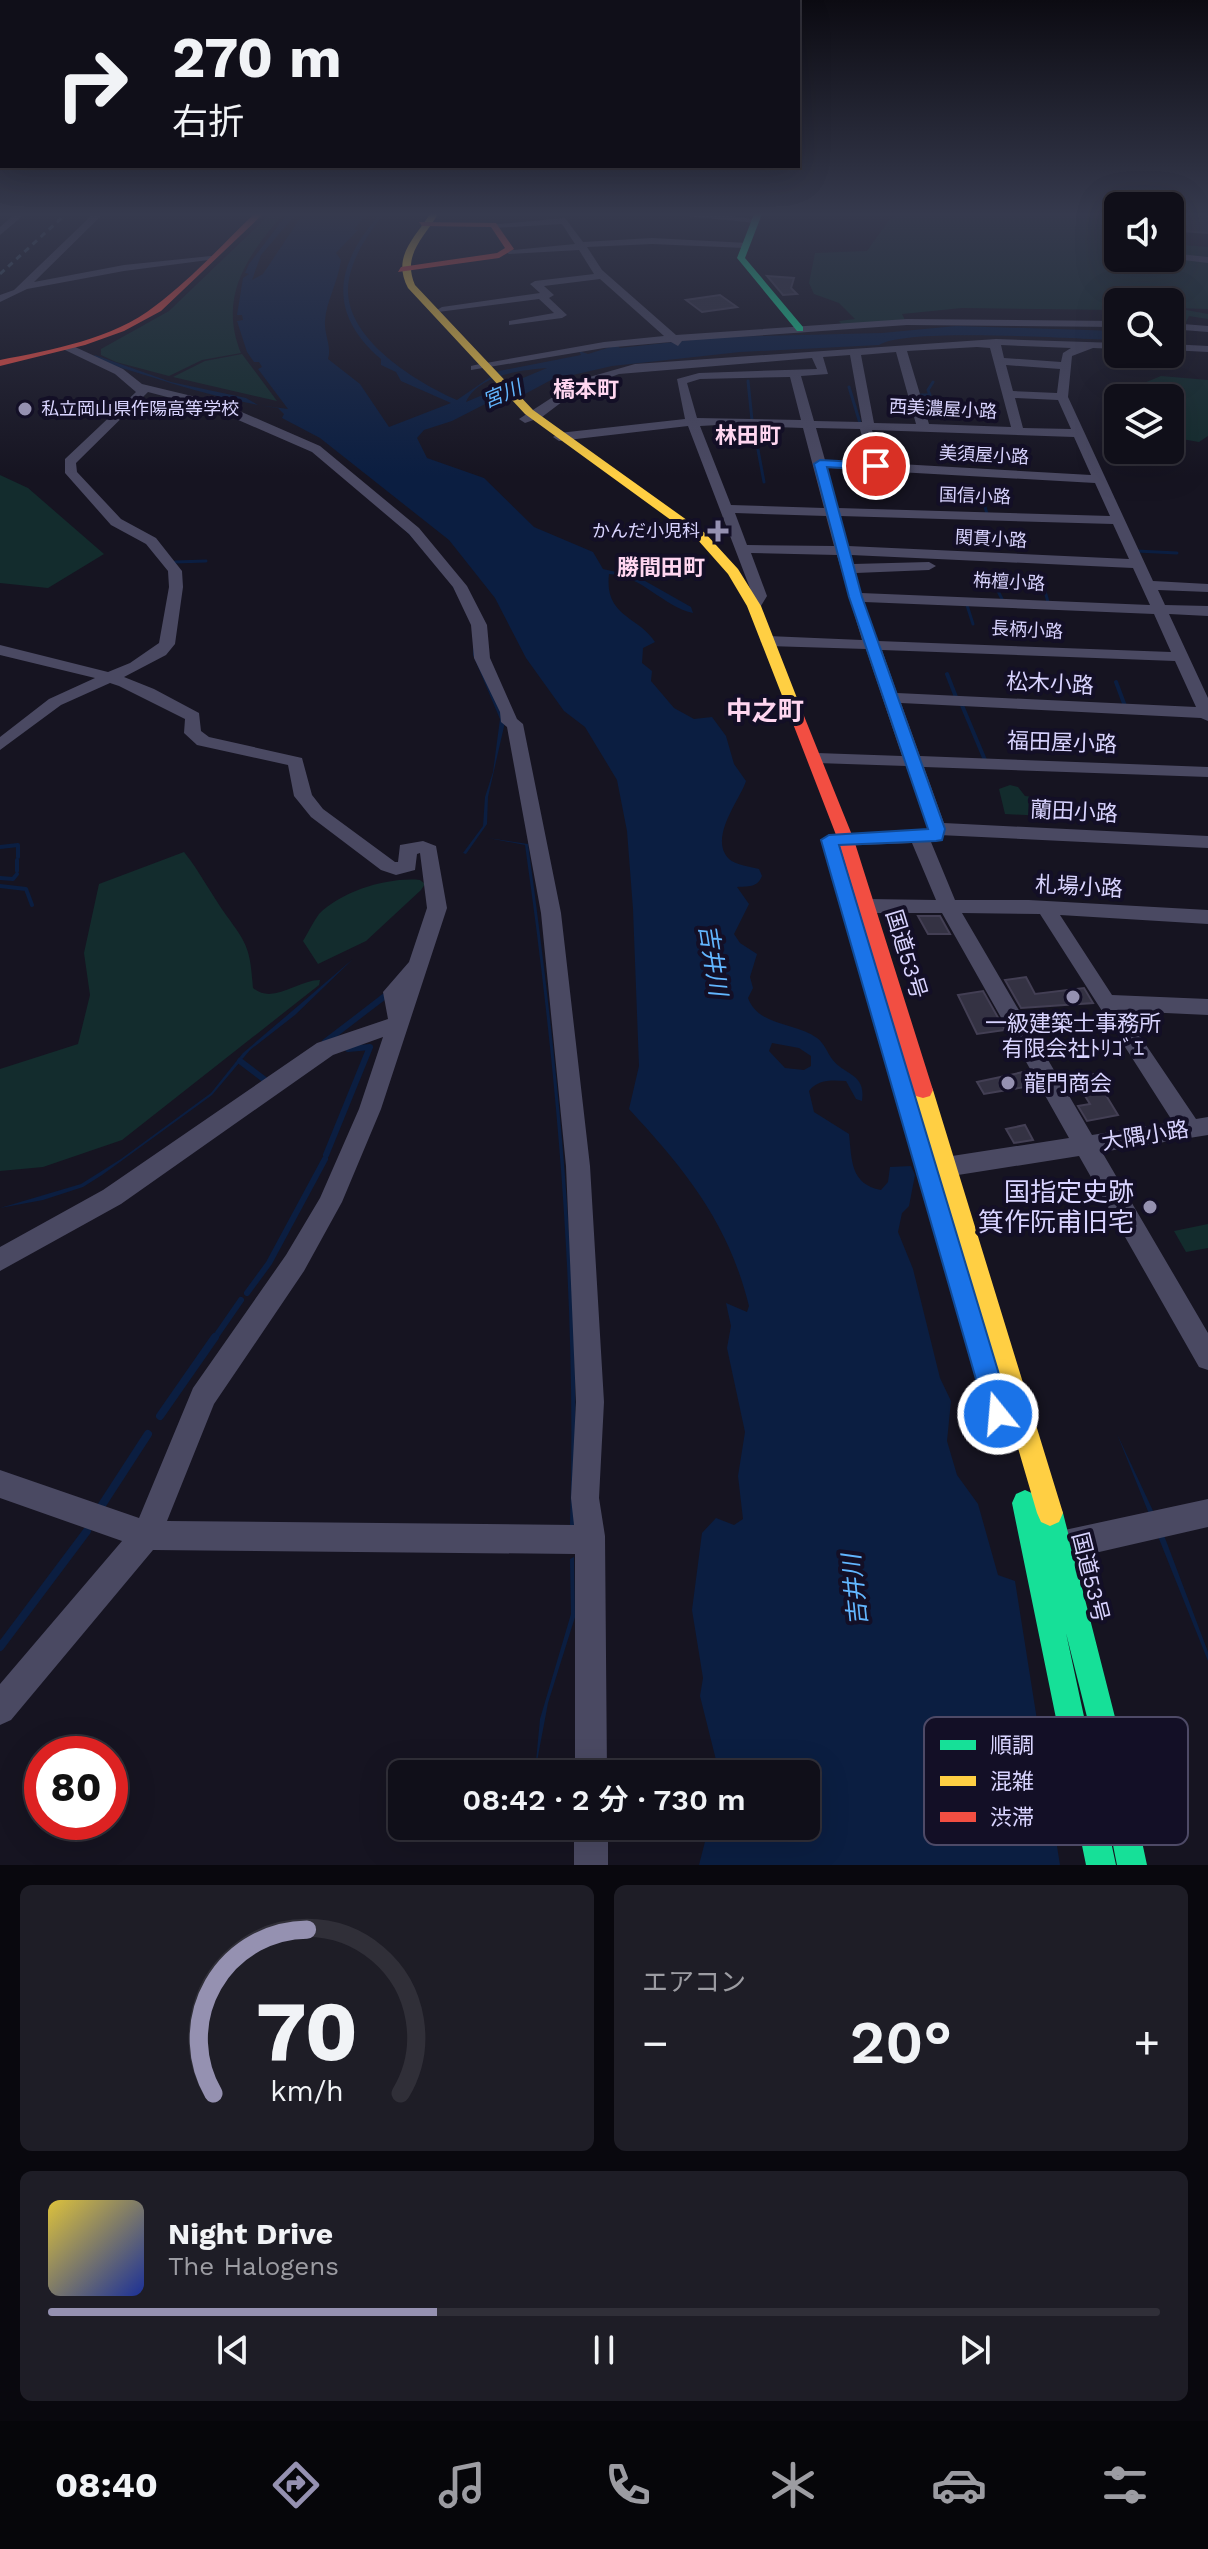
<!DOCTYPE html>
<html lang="ja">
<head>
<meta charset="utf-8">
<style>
  :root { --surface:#100f19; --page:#1e1d26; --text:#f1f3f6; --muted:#9c9ca2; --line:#302f38; --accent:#9591b1 }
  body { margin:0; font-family:"Work Sans","Noto Sans JP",sans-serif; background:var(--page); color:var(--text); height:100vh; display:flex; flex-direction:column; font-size:30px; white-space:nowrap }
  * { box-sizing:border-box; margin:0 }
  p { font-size:26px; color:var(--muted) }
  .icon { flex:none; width:44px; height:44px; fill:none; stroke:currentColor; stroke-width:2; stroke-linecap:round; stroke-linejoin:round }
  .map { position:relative; height:1865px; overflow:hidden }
  .sheet { display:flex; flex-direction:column; gap:20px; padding:20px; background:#09080e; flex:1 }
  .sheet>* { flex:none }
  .banner { position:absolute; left:0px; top:0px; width:800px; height:168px; box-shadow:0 8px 32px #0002,0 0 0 2px var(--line); background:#100f19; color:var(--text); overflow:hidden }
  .tools { position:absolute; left:1104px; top:192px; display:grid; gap:16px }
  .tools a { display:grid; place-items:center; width:80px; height:80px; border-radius:12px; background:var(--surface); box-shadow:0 8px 32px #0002,0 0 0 2px var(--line); font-size:40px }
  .speed { position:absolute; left:24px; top:1736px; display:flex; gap:16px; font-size:40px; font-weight:700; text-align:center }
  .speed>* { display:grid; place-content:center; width:104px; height:104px; border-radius:50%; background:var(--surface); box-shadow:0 8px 32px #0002,0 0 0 2px var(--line); line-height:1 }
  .speed .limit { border:12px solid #d22; background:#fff; color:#111 }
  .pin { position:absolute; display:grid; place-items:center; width:68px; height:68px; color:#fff; margin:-34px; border:4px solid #fff; border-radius:50%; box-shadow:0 2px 8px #0007 }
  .me { position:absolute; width:88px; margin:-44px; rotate:343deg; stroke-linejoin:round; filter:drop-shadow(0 0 6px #0008) }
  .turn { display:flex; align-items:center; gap:28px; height:168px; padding:0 40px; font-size:36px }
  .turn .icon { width:104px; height:104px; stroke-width:2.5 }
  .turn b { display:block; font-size:56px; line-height:68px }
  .big { font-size:60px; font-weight:600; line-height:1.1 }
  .sheet .widget { flex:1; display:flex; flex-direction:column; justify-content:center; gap:12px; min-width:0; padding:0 28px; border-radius:12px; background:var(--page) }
  .sheet .dial { align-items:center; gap:0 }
  .dial svg { height:208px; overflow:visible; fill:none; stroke:var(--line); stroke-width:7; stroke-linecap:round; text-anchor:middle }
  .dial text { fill:var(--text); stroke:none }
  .song { display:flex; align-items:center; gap:24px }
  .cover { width:96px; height:96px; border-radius:12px; background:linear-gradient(135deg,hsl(50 70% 55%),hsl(230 70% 35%)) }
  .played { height:8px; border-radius:4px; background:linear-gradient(90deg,var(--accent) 35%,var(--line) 35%) }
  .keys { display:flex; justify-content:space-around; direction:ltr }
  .heat { display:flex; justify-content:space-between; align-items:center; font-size:44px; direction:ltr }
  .sheet .tiles { flex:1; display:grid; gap:20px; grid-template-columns:1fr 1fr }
  .widget:last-child { grid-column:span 2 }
  .trip { position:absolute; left:388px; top:1760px; width:432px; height:80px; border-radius:12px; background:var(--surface); box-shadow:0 8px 32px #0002,0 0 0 2px var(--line); font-weight:600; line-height:80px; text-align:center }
  .tab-bar { display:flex; height:128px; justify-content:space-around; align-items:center; background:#06060a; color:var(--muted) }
  .tab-bar .icon { width:56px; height:56px }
  .tab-bar .selected { color:var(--accent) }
  .tab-bar b { font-size:36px; color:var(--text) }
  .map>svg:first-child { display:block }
  .green { fill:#132c2d }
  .water { fill:#0b1e41; fill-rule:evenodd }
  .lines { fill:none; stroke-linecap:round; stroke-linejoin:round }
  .stream-far3 { stroke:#0b1e41; stroke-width:3 }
  .stream-far2 { stroke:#0b1e41; stroke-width:4 }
  .stream-far1 { stroke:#0b1e41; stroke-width:6 }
  .stream { stroke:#0b1e41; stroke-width:8 }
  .building { fill:#343243; stroke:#433f54; stroke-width:2 }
  .street { fill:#4a4962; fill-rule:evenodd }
  .fast { fill:#16e098; fill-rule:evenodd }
  .slow { fill:#ffcf43; fill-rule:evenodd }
  .jam { fill:#f24e42; fill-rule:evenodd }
  .rail { stroke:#43596b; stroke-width:3; stroke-dasharray:6 5; stroke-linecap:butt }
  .route { fill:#1a73e8; stroke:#114b97; stroke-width:2 }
  .poi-dot { fill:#9591b1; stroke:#130f26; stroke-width:3 }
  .labels { text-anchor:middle; stroke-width:8; stroke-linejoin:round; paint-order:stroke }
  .far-poi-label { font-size:18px; fill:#d9d4ff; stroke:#130f26; text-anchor:start }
  .far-street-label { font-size:18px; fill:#d9d4ff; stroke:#130f26 }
  .far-water-label { font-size:20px; font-style:italic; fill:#62b6ff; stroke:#130f26 }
  .far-quarter-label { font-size:22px; font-weight:bold; fill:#ffd6f0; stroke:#130f26 }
  .street-label { font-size:22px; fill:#d9d4ff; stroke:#130f26 }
  .poi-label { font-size:22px; fill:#d9d4ff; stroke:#130f26 }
  .water-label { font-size:24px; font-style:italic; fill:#62b6ff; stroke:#130f26 }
  .quarter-label { font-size:26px; font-weight:bold; fill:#ffd6f0; stroke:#130f26 }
  .near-poi-label { font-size:26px; fill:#d9d4ff; stroke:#130f26; text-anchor:end }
  .key { fill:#130f26; stroke:#4e4a67; stroke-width:2 }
  .key-label { font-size:22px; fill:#d9d4ff }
</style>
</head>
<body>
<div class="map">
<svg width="1208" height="1865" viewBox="0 0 1208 1865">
  <rect width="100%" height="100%" fill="#161421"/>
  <!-- green -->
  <path class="green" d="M270 214H283C247 256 218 297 241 353L202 360 169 376 116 362 101 355V349L169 311Z
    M898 214H1118V258H1170V244L1208 247V309L1175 308 1208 314V319L1189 316 1186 322 1170 320 1174 316 1170 314V302L1137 298 1136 302H1118V310L962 308 902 314 905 320 843 326 839 321 855 319 839 303 814 294 809 283 815 253 867 251 889 220Z
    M242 354 277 401 173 377 205 361Z
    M1161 376 1208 380V436L1199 442 1170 437V398H1135L1139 385Z
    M0 475 28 488 104 554 48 588 0 583Z
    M1010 785 1018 787 1025 796 1041 798 1044 816 1005 814 999 789Z
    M184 852C200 872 211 894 226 915 248 945 250 949 253 988 273 1005 297 980 320 980L319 985 122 1140 43 1167 0 1171V1069L78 1044 90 995 84 953 99 884Z
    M420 880 425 884 421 890 366 941 318 964 303 941C308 933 313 922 319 914 342 891 388 877 420 880Z
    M1208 1224V1248L1186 1252 1174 1231Z"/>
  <!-- water -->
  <path class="water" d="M287 214H296L261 255 252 280 263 274 303 214H367L354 229 358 230 336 253 341 260C338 282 326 302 325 321 324 335 332 346 328 359L360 384 389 427 451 403 401 381 396 372 381 365V359C326 312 336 264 380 214H384C368 234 354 254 349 279 338 335 414 381 457 400L499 371 581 355 579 351 588 354 617 345 620 348 719 337 882 333 956 326 1118 331V340C1076 339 906 327 879 345L740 352 612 366 551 380 525 394 493 400 452 421 424 430 417 438 427 458 484 478 534 527 593 552 603 569 638 577 691 607 693 613C662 606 643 576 609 574 604 617 639 616 655 642L643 648 642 663 652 671 651 681 674 708 694 719 712 717 726 736 734 764 746 781C740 800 708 838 729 859 735 865 752 867 759 869L762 876C757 888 748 886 737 887L749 904 734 934 740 943 757 954 750 977 753 988 748 998C759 1027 796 1022 817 1038 824 1043 827 1052 832 1059 845 1076 866 1073 862 1101L856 1099 846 1081C832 1080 818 1079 809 1091L814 1112 849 1134C852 1160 850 1184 881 1190L888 1182 890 1167 911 1166 915 1175 909 1206 902 1213 898 1232 913 1269 940 1378 951 1401 947 1441 957 1475 978 1504 998 1575 1015 1581 1060 1865H699L709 1826H806V1774H716L717 1764 700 1696 703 1678 692 1610 702 1533 716 1518 734 1525 743 1519 738 1476 745 1432 727 1348 731 1326 726 1303 747 1312 749 1306C728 1222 686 1171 629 1109L639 1066 633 909 627 831 617 780 585 727 564 711 526 658 495 598 449 540 320 438 282 418 284 414 278 408C215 400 152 376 91 359L95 355 171 382 246 398 258 405 288 409 258 369 262 367 259 362H254L247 352 237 321 243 320 242 315H237L243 278 249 274 245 273 249 264ZM547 368 466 402C478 375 521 370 547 368ZM772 1043 799 1048 811 1056V1066L804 1070 785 1068 769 1051Z
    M149 390H157L246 417 323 453 412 532 458 588 480 631V659L505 722 488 797 487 824 466 854 463 853 483 826 485 797 493 772 500 719 473 655V623L447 576 407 532 319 455 242 418Z
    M488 838 528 844C559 1069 582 1299 574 1527L570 1526C577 1299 557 1070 525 845Z
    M353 959 295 1015 250 1050 212 1095 102 1175 83 1187 43 1200 0 1208 81 1184 121 1159 211 1093 243 1053Z
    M1117 1434 1162 1530 1208 1652V1661Z
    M574 1557 575 1617 548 1703 535 1772 540 1719 571 1614 570 1559Z"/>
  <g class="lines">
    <!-- stream-far3 -->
    <path class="stream-far3" d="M748 381 752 420
      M849 387 860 423
      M917 395H930L928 390 933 382
      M753 423 764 482
      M981 492 987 514
      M1137 551 1177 553
      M175 562 206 561
      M992 579 1002 599
      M1043 584 1048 602
      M966 602 973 624"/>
    <!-- stream-far2 -->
    <path class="stream-far2" d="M947 674 956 697
      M1116 682 1125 706
      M961 703 985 760
      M0 847 18 845V857
      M17 860V871
      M0 878 13 879 17 874
      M0 886 26 889 32 905"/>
    <!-- stream-far1 -->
    <path class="stream-far1" d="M325 1042 385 996
      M240 1061 269 1083
      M326 1155 370 1047 348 1049
      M247 1293 269 1263 325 1159
      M214 1339 241 1300"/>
    <!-- stream -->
    <path class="stream" d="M160 1416 215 1337
      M100 1508 148 1434
      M0 1647 87 1531"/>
  </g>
  <!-- building -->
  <path class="building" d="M1170 214H1208V233L1170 230Z
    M767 276 794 278 791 288 797 294 783 295Z
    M720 295 737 307 702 312 686 300Z
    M918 916H940L950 934H928Z
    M1026 977 1035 994 1084 988 1093 1003 1021 1008 1005 980Z
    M983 991 1005 1030 977 1034 958 995Z
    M1028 1071 1036 1085 984 1094 977 1082Z
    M1093 1074 1118 1115 1087 1121 1078 1106 1090 1104 1074 1078Z
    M1025 1125 1033 1140 1014 1143 1006 1129Z"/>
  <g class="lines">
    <!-- street -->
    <path class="street" d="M15 214H25L0 235V227Z
      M93 214H103L34 282 124 265 211 256 216 259 124 271 27 289 0 302V295L14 290Z
      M665 214H715L761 220 756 223Z
      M565 218 583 242 652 238 748 243 745 248 652 244 587 247 602 270 676 335 907 319 1118 321V327L907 325 682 341 678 346 671 342 604 348 471 370V366L475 365 604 342 664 336 600 279 544 286 554 295 549 298 567 315 562 318 509 325V321L554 313 539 299 438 312 437 310 442 307 540 293 530 284 535 281 594 274 579 250 509 254 504 251 575 244 562 224 493 228 488 225Z
      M1170 253 1208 257V263L1167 258H1170Z
      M1170 323 1208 326V332L1170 329Z
      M996 339 1118 343V349L1093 348 1072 356 1068 397 1153 581 1208 584V592L1158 590 1165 605 1208 606V616L1169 614 1208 698V721L1201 718 901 703 920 756 1208 767V777L924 767 944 823 1208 836V848L939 835 937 840 931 842 955 900H1029L1208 910V924L1060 915 1112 995 1208 999V1015L1123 1011 1196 1119 1208 1117V1135L1102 1152 1208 1333V1370L1199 1367 1079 1156 939 1178 931 1175 927 1168 931 1161 939 1158 1069 1138 942 913H867L857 906 867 899 936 900 912 843 838 846 829 840 838 834 929 830 906 766 817 763 808 758 817 753 902 756 866 649 768 646 760 641 768 636 862 640 837 555 751 553 767 596 759 609H749L747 606 753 596 688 426 559 441 553 437 559 433 685 419 677 379 699 373 817 369 812 358 619 374 579 389 542 417 525 423 519 419 579 380 635 364ZM1001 345 1071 348 1063 353 1061 362 1004 358ZM977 347 990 348 1011 427 929 424 907 351ZM896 352 916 424 874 423 861 355ZM850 355 862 422 814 421 801 376 828 374 823 357ZM1006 365 1060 369 1057 393 1013 391ZM790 377 801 420 697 418 687 383 700 379ZM1015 398 1058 400 1071 429 1023 428ZM718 425 803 428 824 508 731 505 700 426ZM816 428 860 429 869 463 825 460ZM872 430 1074 437 1091 475 882 463ZM827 468 1095 483 1110 516 838 508ZM735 513 826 516 834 546 747 545ZM840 516 1113 524 1129 559 848 546ZM851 555 1133 568 1150 605 861 593 856 573 929 570 936 566 929 562 853 564ZM864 602 1154 614 1171 652 878 641ZM882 650 1175 661 1196 707 897 693ZM962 913 1040 914 1173 1122 1092 1135Z
      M1170 344 1208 346V352L1170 350Z
      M65 346H73L123 369 142 384 221 403 320 446 419 528 467 586 487 625 490 658 517 719 523 724 561 913 590 1166 604 1402 599 1498 605 1536 607 1774H575V1554L153 1550 11 1720 0 1725V1684L122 1541 0 1498V1470L139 1518 193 1388 286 1255 320 1198 359 1109 383 1037 333 1055 121 1204 0 1271V1247L103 1190 317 1043 388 1019 383 992 409 962 427 908 420 853 417 854 415 870 396 875 381 870 311 817 294 796 288 765 197 745 184 733 185 719 119 686 110 683 61 705 0 750V737L49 699 95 678 0 655V645L108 672 130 663 159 643 169 587 168 571 146 544 111 525 65 473V459L136 392 115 374 65 350ZM148 392 213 409 312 452 409 534 453 587 471 625 474 658 500 712 501 722 507 727 541 913 566 1166 576 1402 571 1498 574 1525 167 1521 214 1404 304 1271 342 1202 381 1109 447 908 436 846 423 841 400 845 398 862H395L323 809 312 795 302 758 209 737 201 731 199 713 154 689 124 677 166 655 175 644 183 587 182 571 156 538 121 519 77 472 76 463Z
      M1208 1499V1527L1060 1561 1050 1556 1045 1546 1050 1536 1060 1531Z
      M574 1826H608V1865H574Z"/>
    <!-- fast -->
    <path class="fast" d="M754 214H762L745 258 803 327V331H797L737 258Z
      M1025 1490 1034 1494 1039 1508 1041 1504 1050 1500 1059 1504 1063 1513 1117 1725 1147 1865H1117L1089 1725 1066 1633 1116 1865H1086L1012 1503 1016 1494Z"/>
    <!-- slow -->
    <path class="slow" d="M430 214H438C423 239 402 255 415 285L533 410 705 533 738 569 761 606 804 716 802 719 797 720 790 716 747 606 728 574 697 539 525 414 408 288C392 257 413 240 430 214Z
      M923 1082 930 1084 933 1090 1063 1513 1059 1522 1050 1526 1041 1522 1037 1513 913 1090 916 1084Z"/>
    <!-- jam -->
    <path class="jam" d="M254 214H263L161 311 124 331 85 345 0 366V360C51 350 113 339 155 306 190 280 222 245 254 214Z
      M419 222 496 223 514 249 499 258 398 272 401 267 497 253 505 248 491 227 422 226Z
      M797 712 804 716 854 840 933 1090 930 1096 923 1098 916 1096 913 1090 838 840 790 716Z"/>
    <!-- rail -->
    <path class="rail" d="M0 274 66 214"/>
  </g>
  <!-- sky -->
  <linearGradient id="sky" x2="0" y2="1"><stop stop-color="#0c0b12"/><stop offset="0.45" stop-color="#363a4e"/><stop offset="1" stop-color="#363a4e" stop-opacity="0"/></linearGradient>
  <rect width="1208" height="476" fill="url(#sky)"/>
  <!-- route -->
  <path class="route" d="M820 460 876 463 882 466 876 470 827 467 862 597 945 829 942 840 936 841 839 845 1011 1414 1007 1422 998 1426 989 1422 986 1414 821 840 829 835 928 829 849 597 814 464Z"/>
  <!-- markers -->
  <g class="poi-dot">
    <circle cx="25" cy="409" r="8"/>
    <path d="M714 519h8v8h8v8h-8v8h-8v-8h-8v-8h8z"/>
    <circle cx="1073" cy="997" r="8"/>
    <circle cx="1008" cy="1083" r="8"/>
    <circle cx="1150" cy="1207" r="8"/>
  </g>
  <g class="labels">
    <!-- far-poi labels -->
    <g class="far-poi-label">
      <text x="41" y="415">私立岡山県作陽高等学校</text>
      <text x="700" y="537" text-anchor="end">かんだ小児科</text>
    </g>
    <!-- far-street labels -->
    <g class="far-street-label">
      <text transform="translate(943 409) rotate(3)" y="6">西美濃屋小路</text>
      <text transform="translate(984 455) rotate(3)" y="6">美須屋小路</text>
      <text transform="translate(975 496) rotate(2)" y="6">国信小路</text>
      <text transform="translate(991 539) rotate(3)" y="6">関貫小路</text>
      <text transform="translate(1009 582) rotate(3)" y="6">栴檀小路</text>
      <text transform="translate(1027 630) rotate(3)" y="6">長柄小路</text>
    </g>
    <!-- far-water labels -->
    <g class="far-water-label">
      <text transform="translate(502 394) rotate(-23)" y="7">宮川</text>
    </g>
    <!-- far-quarter labels -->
    <g class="far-quarter-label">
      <text x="586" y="397">橋本町</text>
      <text x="748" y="443">林田町</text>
      <text x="661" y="575">勝間田町</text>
    </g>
    <!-- street labels -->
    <g class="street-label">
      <text transform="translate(1050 683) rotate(3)" y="8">松木小路</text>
      <text transform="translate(1062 742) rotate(2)" y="8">福田屋小路</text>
      <text transform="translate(1074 811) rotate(3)" y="8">蘭田小路</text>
      <text transform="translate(1079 886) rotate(3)" y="8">札場小路</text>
      <text transform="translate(907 954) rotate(73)" y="8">国道53号</text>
      <text transform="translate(1145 1135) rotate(-9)" y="8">大隅小路</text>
      <text transform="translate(1091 1577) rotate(76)" y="8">国道53号</text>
    </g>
    <!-- poi labels -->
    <g class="poi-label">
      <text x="1073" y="1031">一級建築士事務所<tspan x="1073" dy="25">有限会社ﾄﾘｺﾞｴ</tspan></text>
      <text x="1024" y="1091" text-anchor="start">龍門商会</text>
    </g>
    <!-- water labels -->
    <g class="water-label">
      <text transform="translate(713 960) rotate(81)" y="8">吉井川</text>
      <text transform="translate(855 1590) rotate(-96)" y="8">吉井川</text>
    </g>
    <!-- quarter labels -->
    <g class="quarter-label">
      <text x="765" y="720">中之町</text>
    </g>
    <!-- near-poi labels -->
    <g class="near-poi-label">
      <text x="1134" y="1201">国指定史跡<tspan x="1134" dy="30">箕作阮甫旧宅</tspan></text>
    </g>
  </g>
  <!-- legend -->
  <rect x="924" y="1717" width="264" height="128" rx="12" class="key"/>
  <rect x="940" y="1740" width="36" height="10" fill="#16e098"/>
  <rect x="940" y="1776" width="36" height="10" fill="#ffcf43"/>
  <rect x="940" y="1812" width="36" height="10" fill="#f24e42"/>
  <g class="key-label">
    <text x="990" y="1753">順調</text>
    <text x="990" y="1789">混雑</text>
    <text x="990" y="1825">渋滞</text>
  </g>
</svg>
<div class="tools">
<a><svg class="icon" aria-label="sound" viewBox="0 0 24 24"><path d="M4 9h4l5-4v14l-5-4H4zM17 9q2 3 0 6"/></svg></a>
<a><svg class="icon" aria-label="search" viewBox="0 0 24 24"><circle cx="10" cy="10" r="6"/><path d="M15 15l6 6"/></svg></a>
<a><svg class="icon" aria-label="layers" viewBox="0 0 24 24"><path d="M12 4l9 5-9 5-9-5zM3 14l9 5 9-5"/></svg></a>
</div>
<div class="speed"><div class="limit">80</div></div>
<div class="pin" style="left:876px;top:466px;background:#d93025"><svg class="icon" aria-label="arrive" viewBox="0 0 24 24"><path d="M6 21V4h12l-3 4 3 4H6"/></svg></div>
<svg class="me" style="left:998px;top:1414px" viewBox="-20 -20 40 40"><circle r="17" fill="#1a73e8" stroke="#fff" stroke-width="3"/><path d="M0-11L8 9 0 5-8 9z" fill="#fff"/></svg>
<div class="trip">08:42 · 2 分 · 730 m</div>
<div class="banner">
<div class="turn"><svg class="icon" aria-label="right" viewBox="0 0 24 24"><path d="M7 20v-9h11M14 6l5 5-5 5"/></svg><div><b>270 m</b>右折</div></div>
</div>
</div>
<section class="sheet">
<div class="tiles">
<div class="widget dial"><svg viewBox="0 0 100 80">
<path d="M14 69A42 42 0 1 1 86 69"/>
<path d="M14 69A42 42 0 0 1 50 6" stroke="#9591b1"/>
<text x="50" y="56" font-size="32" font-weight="700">70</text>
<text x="50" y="72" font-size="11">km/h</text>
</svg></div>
<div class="widget"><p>エアコン</p>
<div class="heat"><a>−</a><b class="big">20°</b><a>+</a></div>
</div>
<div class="widget">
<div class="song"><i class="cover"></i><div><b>Night Drive</b><p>The Halogens</p></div></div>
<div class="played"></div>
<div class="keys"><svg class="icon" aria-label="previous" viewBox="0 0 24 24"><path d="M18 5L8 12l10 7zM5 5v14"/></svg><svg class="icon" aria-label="pause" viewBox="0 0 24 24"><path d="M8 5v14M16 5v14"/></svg><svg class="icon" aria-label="next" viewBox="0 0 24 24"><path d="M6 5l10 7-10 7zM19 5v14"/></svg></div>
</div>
</div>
</section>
<nav class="tab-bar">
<b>08:40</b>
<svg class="icon selected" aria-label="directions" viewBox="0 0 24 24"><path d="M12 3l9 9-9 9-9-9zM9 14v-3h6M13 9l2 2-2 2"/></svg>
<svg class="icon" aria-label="music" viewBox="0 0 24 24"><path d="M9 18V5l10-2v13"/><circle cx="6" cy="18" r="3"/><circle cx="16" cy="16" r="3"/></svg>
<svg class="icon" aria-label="phone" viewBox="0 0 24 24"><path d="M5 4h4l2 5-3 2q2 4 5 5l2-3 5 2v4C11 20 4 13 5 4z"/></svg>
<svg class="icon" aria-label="climate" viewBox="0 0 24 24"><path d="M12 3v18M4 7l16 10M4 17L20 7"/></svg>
<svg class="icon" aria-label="car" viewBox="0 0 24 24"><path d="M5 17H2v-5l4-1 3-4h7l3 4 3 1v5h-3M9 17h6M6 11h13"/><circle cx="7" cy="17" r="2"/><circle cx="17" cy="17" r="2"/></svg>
<svg class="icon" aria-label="filters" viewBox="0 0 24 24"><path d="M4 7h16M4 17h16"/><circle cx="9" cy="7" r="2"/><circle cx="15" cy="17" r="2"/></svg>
</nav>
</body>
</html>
